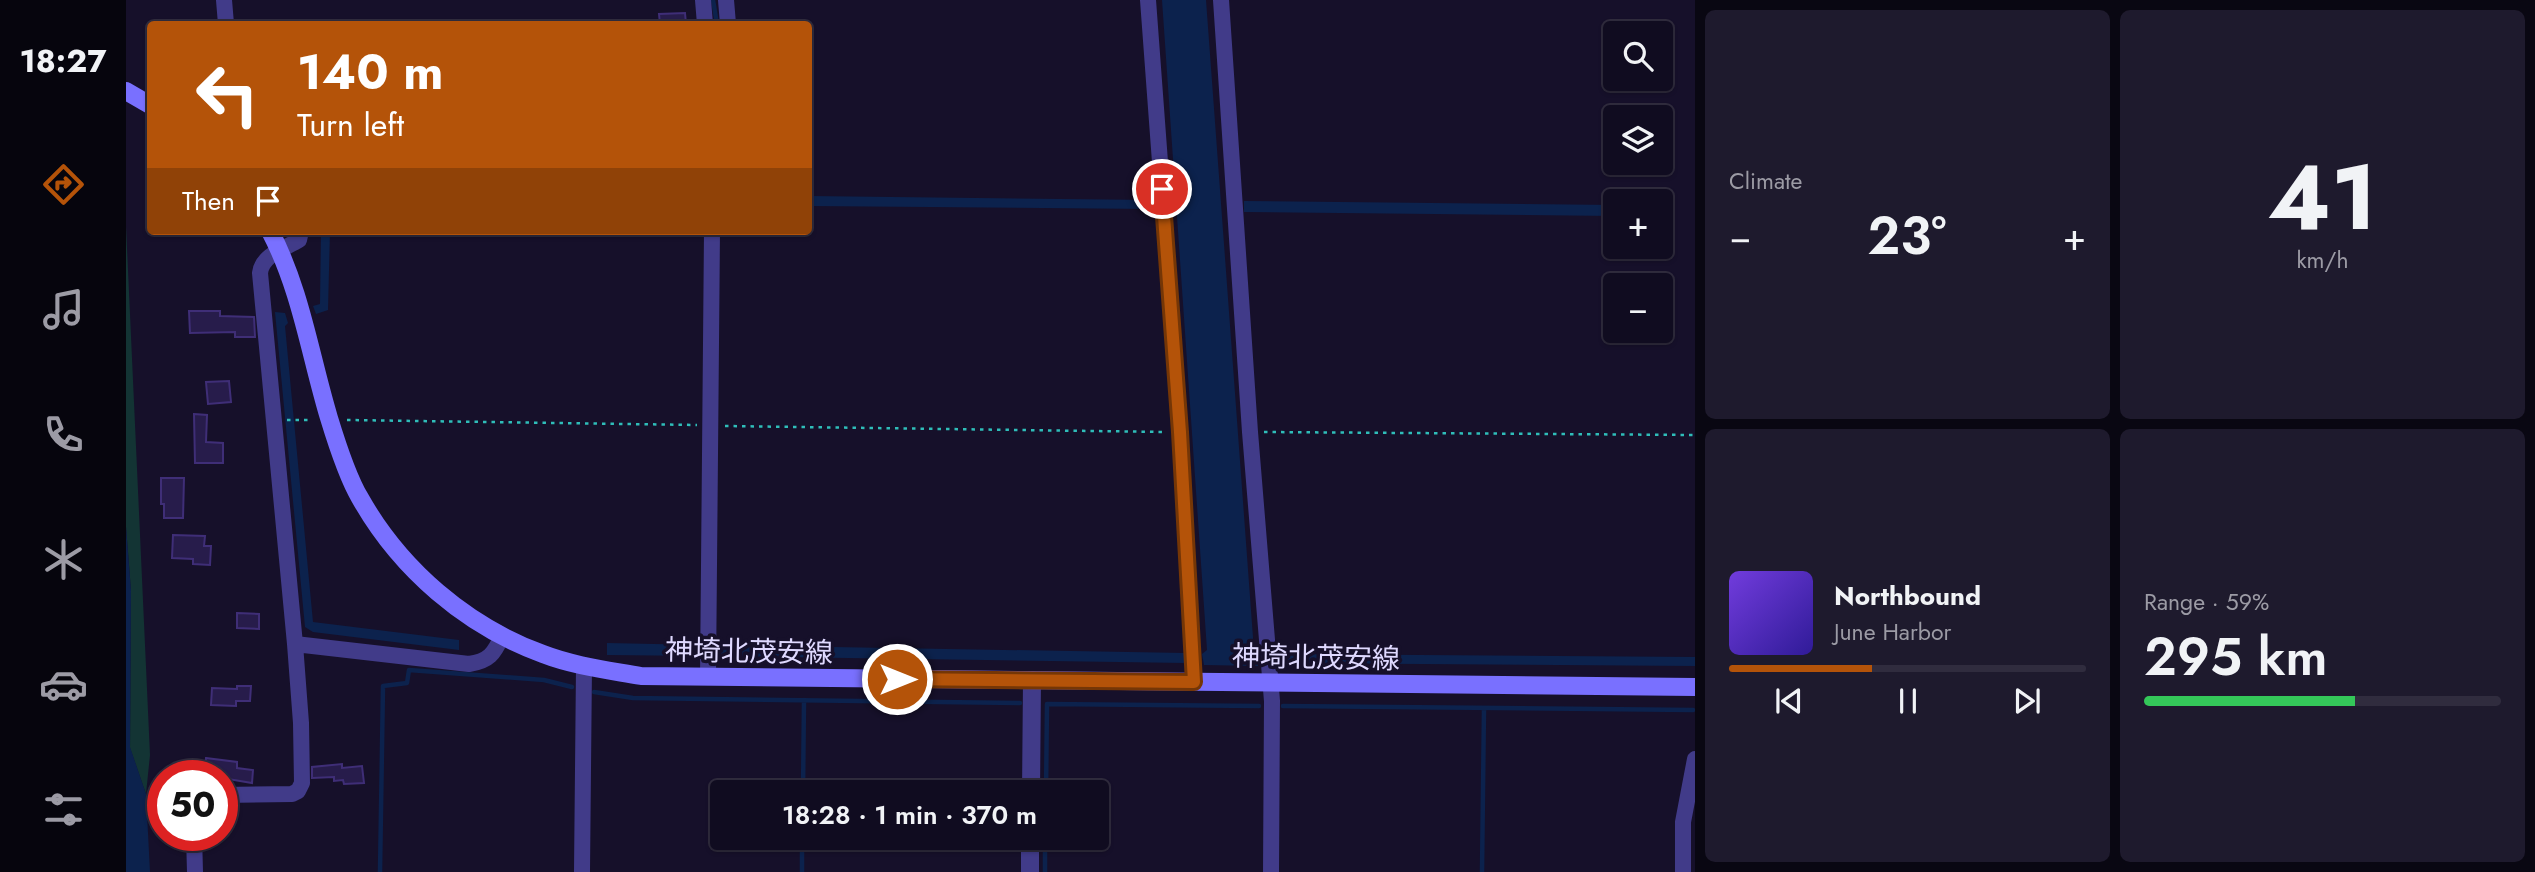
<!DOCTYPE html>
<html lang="en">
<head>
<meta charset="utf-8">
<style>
  :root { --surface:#100c20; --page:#1e1a2d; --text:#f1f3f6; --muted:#9c9ba5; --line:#302c3e; --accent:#b45309 }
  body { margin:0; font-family:Jost,"Noto Sans JP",sans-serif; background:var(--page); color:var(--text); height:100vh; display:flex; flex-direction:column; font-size:26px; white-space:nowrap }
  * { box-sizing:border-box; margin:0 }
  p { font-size:23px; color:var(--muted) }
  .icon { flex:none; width:38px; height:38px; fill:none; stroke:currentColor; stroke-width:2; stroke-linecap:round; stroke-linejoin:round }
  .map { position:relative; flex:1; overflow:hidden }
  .details { display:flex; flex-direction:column; gap:10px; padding:10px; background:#090712; width:840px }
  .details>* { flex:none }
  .top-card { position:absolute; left:21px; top:21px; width:665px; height:214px; border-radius:7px; box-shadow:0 2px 5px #0004,0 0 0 2px var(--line); background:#b45309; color:#fff; overflow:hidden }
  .tools { position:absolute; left:1477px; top:21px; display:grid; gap:14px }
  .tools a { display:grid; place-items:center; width:70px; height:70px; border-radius:7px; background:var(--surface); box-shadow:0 2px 5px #0004,0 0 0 2px var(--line); font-size:35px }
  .speed { position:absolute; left:21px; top:760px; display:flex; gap:14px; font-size:35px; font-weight:700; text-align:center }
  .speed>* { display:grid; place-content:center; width:91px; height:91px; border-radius:50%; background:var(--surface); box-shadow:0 2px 5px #0004,0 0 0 2px var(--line); line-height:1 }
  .speed .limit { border:10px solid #d22; background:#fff; color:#111 }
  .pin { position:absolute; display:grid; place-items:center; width:60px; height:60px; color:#fff; margin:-30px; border:4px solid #fff; border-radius:50%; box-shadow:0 2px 7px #0007 }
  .me { position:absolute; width:77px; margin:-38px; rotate:90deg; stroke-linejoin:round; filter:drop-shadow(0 0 5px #0008) }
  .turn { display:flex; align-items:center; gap:24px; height:147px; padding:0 35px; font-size:32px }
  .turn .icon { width:91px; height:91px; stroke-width:2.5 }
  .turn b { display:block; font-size:49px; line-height:60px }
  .then { display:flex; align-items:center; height:66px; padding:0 35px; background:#0003; gap:14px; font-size:26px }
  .big { font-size:52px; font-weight:600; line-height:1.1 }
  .details .tile { flex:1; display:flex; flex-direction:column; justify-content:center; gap:10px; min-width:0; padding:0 24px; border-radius:10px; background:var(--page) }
  .details .dial { align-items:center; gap:0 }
  .dial b { font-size:91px; line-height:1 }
  .song { display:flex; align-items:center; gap:21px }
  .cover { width:84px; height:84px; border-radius:10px; background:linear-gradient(135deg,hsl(260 70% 55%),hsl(250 70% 35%)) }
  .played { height:7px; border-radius:4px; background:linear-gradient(90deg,var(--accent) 40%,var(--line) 40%) }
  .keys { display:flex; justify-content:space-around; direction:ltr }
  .heat { display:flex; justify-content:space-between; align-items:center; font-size:38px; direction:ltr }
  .charge { height:10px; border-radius:5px; background:linear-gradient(90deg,#34c759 59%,var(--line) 0) }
  .details .tiles { flex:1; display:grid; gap:10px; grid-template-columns:repeat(2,1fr) }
  .trip { position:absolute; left:584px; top:780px; width:399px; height:70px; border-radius:7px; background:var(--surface); box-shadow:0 2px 5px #0004,0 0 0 2px var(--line); font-weight:600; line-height:70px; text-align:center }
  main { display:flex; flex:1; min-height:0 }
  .dock { display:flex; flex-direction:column; width:126px; justify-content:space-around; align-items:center; background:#06050d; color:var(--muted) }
  .dock .icon { width:49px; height:49px }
  .dock .active { color:var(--accent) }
  .dock b { font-size:32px; color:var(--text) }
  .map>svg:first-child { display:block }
  .green { fill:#133434 }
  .water { fill:#0c224d }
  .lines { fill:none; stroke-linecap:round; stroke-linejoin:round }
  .stream { stroke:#0c224d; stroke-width:4.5 }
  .building { fill:#271c4b; stroke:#3f2e77; stroke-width:2 }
  .path { stroke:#2fbdb9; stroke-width:2.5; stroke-dasharray:3.5 5; stroke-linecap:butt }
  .minor { stroke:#413b89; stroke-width:16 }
  .tertiary { stroke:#413b89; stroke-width:18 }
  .secondary { stroke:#7970ff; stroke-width:18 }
  .route-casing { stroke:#753606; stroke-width:18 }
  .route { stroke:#b45309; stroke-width:12 }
  .labels { text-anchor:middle; stroke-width:7; stroke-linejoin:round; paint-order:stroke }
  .street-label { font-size:28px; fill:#dfd9ff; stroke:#16102a }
</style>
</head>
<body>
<main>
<nav class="dock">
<b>18:27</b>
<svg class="icon active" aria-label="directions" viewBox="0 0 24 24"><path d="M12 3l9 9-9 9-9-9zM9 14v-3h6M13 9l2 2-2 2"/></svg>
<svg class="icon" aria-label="music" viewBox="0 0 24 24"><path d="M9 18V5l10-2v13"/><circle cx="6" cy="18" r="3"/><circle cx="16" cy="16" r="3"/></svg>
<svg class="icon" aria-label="phone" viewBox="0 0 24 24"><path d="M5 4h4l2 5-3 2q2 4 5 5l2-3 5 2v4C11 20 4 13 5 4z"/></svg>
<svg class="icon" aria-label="climate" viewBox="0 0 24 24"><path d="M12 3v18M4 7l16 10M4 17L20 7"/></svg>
<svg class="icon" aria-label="car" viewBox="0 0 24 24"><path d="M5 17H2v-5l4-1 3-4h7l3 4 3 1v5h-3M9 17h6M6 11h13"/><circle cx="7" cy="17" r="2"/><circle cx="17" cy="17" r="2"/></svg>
<svg class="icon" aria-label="filters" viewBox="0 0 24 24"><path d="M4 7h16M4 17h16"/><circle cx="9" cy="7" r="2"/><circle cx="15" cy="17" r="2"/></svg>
</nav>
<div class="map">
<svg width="1569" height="872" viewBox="0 0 1569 872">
  <rect width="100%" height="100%" fill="#16102a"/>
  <!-- green -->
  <path class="green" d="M0 226 24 755 20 794 4 748 5 591 0 527Z"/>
  <!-- water -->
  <path class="water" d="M1036 0H1080L1128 651 1132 654V666L1078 665 1076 654 1081 650Z
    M683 196 1027 200 1026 209 683 206Z
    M1118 201 1489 205V216L1118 212Z
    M195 231H204L202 310 190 314 187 306 194 304Z
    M149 312 159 313 162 323 159 326 187 622 333 640V650L187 632 179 627Z
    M0 527 5 591 4 747 20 794 24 872H0Z
    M481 643 576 645V656L481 655Z
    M589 645 1059 653 1060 663 588 656Z
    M1151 654 1569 657V666L1151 663Z"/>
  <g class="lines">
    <!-- stream -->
    <path class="stream" d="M587 0 591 24
      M468 692 507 698 894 703
      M1157 706 1567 710
      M677 793 678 700
      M920 793 921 704 1133 706
      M254 872 257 686 281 683 283 670 418 680 446 687
      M676 872V838
      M919 872V838
      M1356 872 1358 708"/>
  </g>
  <!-- building -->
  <path class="building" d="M559 13 560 24H534L533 14Z
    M63 311H94V316L128 317 129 337H109V332L64 333Z
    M103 381 105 402 82 404 80 382Z
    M68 414 81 415 80 442 97 443V463H69Z
    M35 478H58L57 518H38V504H35Z
    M47 535 79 536 78 546H85L84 565 67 564V559L46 558Z
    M111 613 133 614V629L111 628Z
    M111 686H125L124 701H110V706L85 705 86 688 111 689Z
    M80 758 111 762V768L127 770 126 783 96 778V775H78Z
    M216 764V768L236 766 238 783 218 784 217 780 208 781V777L186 778V767Z"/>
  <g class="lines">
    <!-- path -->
    <path class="path" d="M161 420H186
      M221 420 571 425
      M599 426 1040 432
      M1138 432 1569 435"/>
    <!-- minor -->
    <path class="minor" d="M98 0 100 24
      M577 0 579 24
      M600 0 602 24
      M1022 0 1054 432 1068 682
      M1095 0 1124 432 1146 701 1145 872
      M169 644 343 664C363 661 368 654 376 636
      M582 677 586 231
      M96 795 166 794 172 791 176 783 175 723 169 644 134 273C136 255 158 249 173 240L175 231
      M68 835 69 872
      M456 872 458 666
      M1557 872V822L1569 759"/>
    <!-- tertiary -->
    <path class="tertiary" d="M905 793 906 680
      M904 872V838"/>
    <!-- secondary -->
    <path class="secondary" d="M0 91 24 105
      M144 231C175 290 184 355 203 418 210 441 222 478 234 498 274 569 340 626 417 654 448 666 482 670 515 676L1569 687"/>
  </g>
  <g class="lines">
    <defs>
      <path id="route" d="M771 679 1068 682 1054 432 1036 189"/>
    </defs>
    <!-- route casing -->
    <use href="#route" class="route-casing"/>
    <!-- route -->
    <use href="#route" class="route"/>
  </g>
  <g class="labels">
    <!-- street labels -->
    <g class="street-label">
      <text transform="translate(623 651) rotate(1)" y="10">神埼北茂安線</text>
      <text transform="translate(1190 657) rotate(1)" y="10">神埼北茂安線</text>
    </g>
  </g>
</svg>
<div class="tools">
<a><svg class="icon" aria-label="search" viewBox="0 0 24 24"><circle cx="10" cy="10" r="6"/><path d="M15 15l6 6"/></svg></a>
<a><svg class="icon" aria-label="layers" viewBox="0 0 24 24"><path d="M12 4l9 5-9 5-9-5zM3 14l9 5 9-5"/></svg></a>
<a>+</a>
<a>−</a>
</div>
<div class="speed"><div class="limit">50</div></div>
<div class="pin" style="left:1036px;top:189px;background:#d93025"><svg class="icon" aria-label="arrive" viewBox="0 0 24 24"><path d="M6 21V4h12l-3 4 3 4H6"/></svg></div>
<svg class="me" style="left:771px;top:679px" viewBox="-20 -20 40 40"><circle r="17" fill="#b45309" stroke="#fff" stroke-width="3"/><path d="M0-11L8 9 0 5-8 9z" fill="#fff"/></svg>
<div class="trip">18:28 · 1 min · 370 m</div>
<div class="top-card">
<div class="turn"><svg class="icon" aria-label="left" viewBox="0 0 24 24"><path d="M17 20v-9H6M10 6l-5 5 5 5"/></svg><div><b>140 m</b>Turn left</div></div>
<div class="then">Then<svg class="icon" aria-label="arrive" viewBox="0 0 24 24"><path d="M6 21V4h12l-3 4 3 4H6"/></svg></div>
</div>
</div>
<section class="details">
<div class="tiles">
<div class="tile"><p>Climate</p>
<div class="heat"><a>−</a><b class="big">23°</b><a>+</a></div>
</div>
<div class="tile dial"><b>41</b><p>km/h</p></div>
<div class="tile">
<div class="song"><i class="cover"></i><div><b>Northbound</b><p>June Harbor</p></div></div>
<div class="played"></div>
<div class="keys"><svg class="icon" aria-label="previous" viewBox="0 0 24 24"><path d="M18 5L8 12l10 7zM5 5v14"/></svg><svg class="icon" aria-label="pause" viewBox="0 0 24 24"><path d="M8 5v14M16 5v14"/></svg><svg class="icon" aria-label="next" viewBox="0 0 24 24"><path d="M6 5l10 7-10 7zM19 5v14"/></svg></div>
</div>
<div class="tile"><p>Range · 59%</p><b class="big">295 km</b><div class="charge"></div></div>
</div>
</section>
</main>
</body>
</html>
